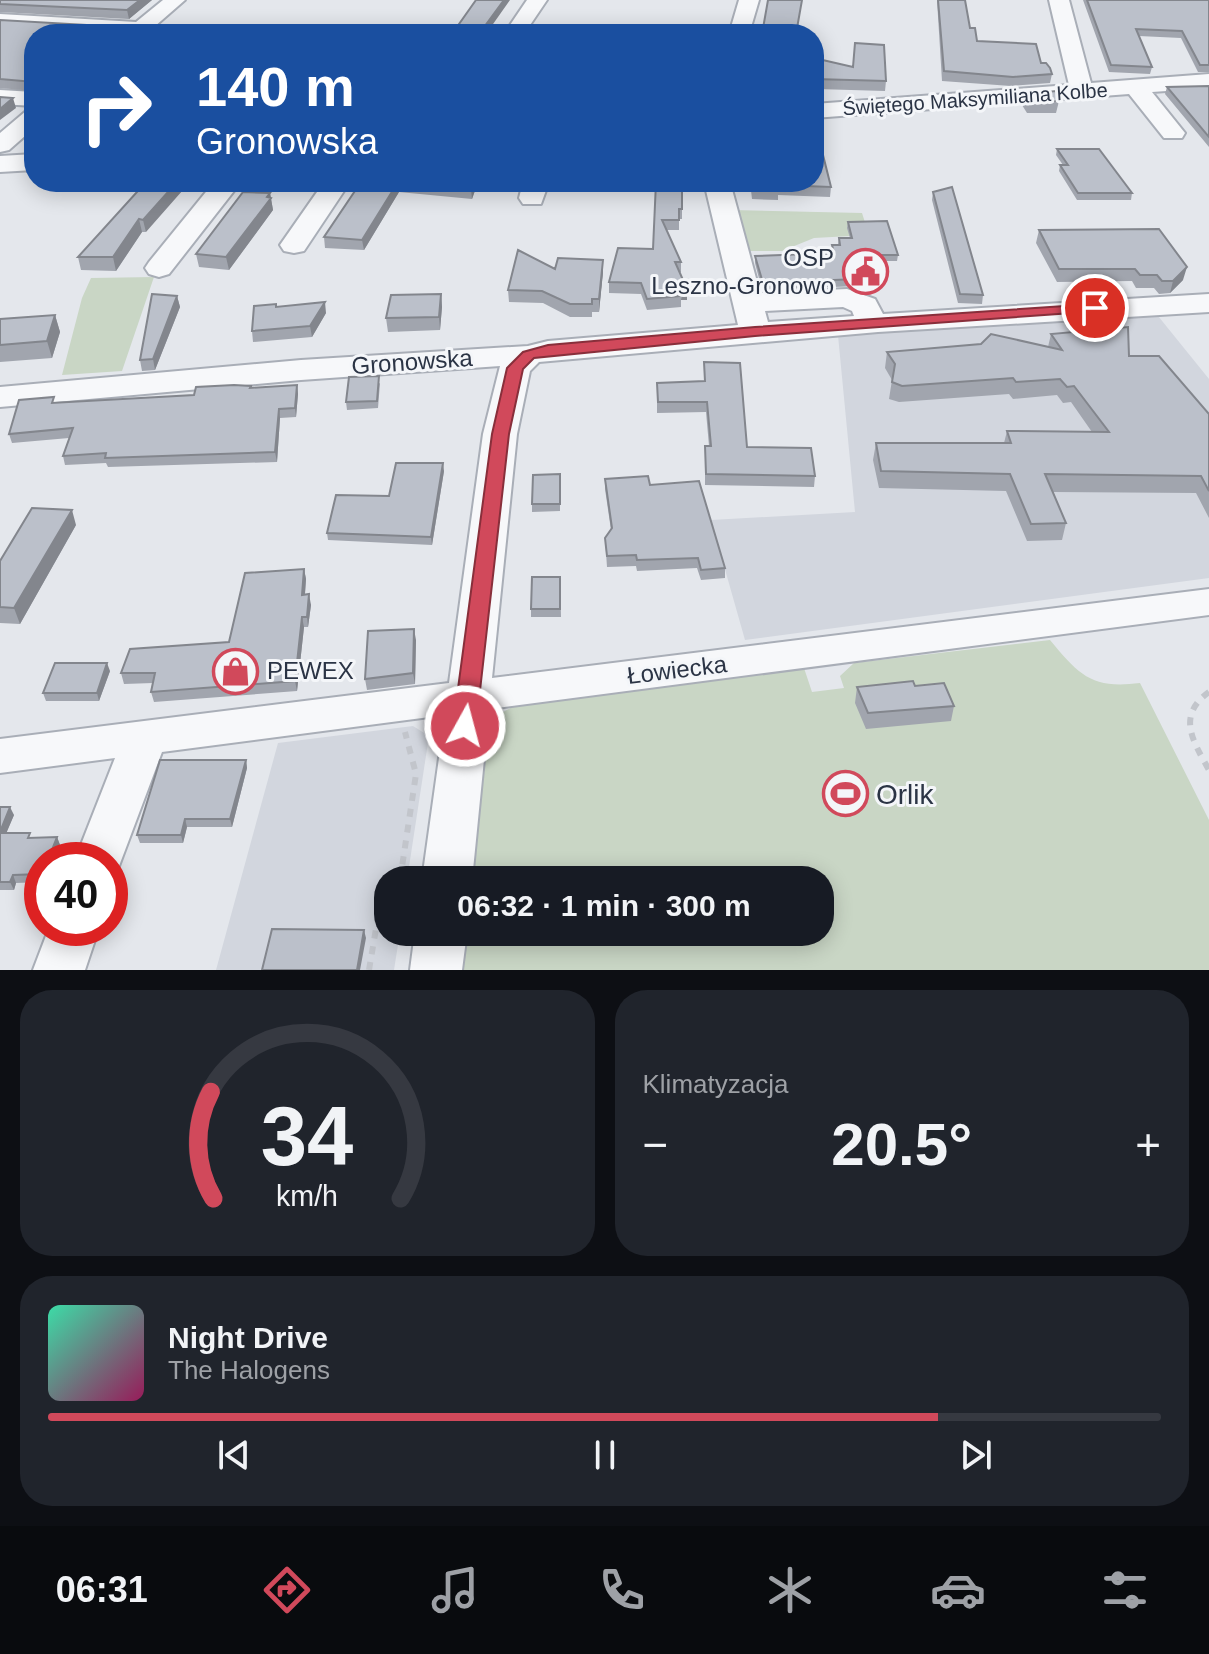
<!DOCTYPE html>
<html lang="pl">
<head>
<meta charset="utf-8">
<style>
  :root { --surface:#171b24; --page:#20242c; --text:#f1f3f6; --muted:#9ea1a6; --line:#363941; --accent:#d1495b }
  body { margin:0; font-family:Helvetica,sans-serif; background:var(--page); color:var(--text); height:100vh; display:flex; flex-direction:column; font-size:30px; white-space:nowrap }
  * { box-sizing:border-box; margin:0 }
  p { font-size:26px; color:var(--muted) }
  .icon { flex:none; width:44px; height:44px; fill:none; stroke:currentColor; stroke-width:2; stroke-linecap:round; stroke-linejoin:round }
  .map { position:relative; height:970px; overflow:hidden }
  .sheet { display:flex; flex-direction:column; gap:20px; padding:20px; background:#0d0f14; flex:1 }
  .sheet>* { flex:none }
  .guide { position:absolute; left:24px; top:24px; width:800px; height:168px; border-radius:32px; box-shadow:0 4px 20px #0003; background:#1a4fa0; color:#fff; overflow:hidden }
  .speed { position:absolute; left:24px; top:842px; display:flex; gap:16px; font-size:40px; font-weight:700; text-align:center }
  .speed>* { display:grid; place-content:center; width:104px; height:104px; border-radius:50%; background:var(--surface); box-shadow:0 4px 20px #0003; line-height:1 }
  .speed .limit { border:12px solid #d22; background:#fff; color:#111 }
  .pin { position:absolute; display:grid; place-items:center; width:68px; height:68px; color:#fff; margin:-34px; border:4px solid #fff; border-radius:50%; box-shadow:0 2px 8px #0007 }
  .me { position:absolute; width:88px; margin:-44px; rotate:7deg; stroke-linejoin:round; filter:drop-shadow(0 0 6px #0008) }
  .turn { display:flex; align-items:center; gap:28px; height:168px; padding:0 40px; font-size:36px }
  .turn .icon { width:104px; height:104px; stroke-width:2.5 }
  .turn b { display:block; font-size:56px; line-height:68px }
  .big { font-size:60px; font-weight:600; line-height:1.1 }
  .sheet .card { flex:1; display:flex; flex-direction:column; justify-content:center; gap:12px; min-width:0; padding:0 28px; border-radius:32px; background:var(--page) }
  .sheet .dial { align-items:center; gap:0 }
  .dial svg { height:208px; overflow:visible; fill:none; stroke:var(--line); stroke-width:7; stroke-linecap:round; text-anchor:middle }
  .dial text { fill:var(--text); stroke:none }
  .song { display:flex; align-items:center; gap:24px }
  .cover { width:96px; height:96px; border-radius:12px; background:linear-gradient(135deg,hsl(160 70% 55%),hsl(330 70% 35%)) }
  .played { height:8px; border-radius:4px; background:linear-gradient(90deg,var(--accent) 80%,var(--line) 80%) }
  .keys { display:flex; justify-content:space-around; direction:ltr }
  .heat { display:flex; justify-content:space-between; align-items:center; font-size:44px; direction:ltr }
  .sheet .tiles { flex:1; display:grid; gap:20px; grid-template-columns:1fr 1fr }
  .card:last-child { grid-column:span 2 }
  .trip { position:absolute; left:374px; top:866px; width:460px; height:80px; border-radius:32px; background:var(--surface); box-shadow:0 4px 20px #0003; font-weight:600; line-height:80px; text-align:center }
  .tabs { display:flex; height:128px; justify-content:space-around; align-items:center; background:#090b0e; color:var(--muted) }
  .tabs .icon { width:56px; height:56px }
  .tabs .selected { color:var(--accent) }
  .tabs b { font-size:36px; color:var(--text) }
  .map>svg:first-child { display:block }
  .built { fill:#d2d6de }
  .green { fill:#c9d6c5 }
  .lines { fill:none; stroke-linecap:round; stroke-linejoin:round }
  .minor-casing { stroke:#a9aeb7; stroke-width:4 }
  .path { stroke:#c2c5cb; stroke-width:6; stroke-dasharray:8 8; stroke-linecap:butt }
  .minor { fill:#f7f8fa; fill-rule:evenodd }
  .wall { fill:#a1a5ae }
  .shaded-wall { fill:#83868d }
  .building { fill:#bbc0ca; stroke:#83868d; stroke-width:2 }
  .route { fill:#d1495b; stroke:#882f3b; stroke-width:2 }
  .labels { text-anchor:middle; stroke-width:6; stroke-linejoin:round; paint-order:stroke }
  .far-street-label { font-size:20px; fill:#2b3445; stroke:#f4f6f9 }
  .poi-label { font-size:24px; fill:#2b3445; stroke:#f4f6f9; text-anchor:end }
  .street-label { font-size:24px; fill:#2b3445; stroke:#f4f6f9 }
  .near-poi-label { font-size:28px; fill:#2b3445; stroke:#f4f6f9; text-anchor:start }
</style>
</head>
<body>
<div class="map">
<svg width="1209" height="970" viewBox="0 0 1209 970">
  <rect width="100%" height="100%" fill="#e4e7ec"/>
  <!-- built -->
  <path class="built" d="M1150 306 1209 379V578L745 640 711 520 855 512 837 325Z
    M413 726 429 736 407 880H388V932H400L394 970H216L278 743Z"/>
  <!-- green -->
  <path class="green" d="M730 210 862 213 869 235 814 238 782 251H746Z
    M154 277 122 371 62 375 82 298 91 278Z
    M1050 640C1080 676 1092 689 1140 683L1209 820V970H457L460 932H820V880H464L476 739 488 720 518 704 804 668 812 692 844 688 840 676 854 663Z"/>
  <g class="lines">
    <defs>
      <path id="minor" d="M163 0H185L146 34 0 26V14L136 22Z
        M527 0H547L524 34H504Z
        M739 0H759L749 34H729Z
        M1049 0H1069L1091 83 1209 74V88L1152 92 1185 133 1182 138H1164L1129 94 814 118V104L1069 85Z
        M0 90 34 92V106L0 104Z
        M34 109V128L9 150 0 152V133L26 111Z
        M34 154V170L0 172V156Z
        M214 182H241L169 274 159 277 149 274 145 268 149 262Z
        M324 182H350L304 251 294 253 284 251 280 245Z
        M523 182H549L541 204H523L519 198Z
        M704 182H730L760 293 847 289 875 299 883 314 1209 294V312L878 332 539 362 530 371 517 434 492 678 1209 589V615L489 709 472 880H422L445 715 162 752 116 874 110 876V860H75L115 758 0 773V739L449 683 483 434 500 366 301 380 0 407V387L301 360 528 346 548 341 738 325ZM843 307 852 311 854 316 768 322 765 311Z
        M49 928H99L85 970H33Z
        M415 932H467L462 970H410Z"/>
    </defs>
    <!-- minor casing -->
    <use href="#minor" class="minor-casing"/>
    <!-- path -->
    <path class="path" d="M1209 692C1176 716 1193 741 1209 770
      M400 880 416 774 405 732
      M369 970 380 905"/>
    <!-- minor -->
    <use href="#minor" class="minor"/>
  </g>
  <!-- wall -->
  <path class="wall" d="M0 0H152L129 19 0 12Z
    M937 0H965L970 28 977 41 1041 63 1052 74 1050 83 1011 86 942 81Z
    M1083 0H1209V72H1198L1181 38 1139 36 1152 67 1150 74 1109 72Z
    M0 20 34 34V91L0 88Z
    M814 58 886 81 885 91 817 89 816 98H814Z
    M1209 86V147L1165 94 1167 87Z
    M1024 94 1059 101 1056 113H1027L1022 105Z
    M1057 149 1132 193 1131 200H1077L1059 171 1060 165H1063L1056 155Z
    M146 182V232H142L116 271 81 270 78 257Z
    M361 182H478L472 199 399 192 364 250 325 248 324 237Z
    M656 182H682V219H679V230H666L681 262V272H680L687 289V300H681V307L647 310 641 294 609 293V282L653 249Z
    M750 182H814L831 187 830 197 778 195V200L752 199Z
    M933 192 983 295 982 304 958 303 932 200Z
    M270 193 273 210 229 270 199 267 196 254Z
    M848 222 898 255 897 261H877L881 278V285L762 290 755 263V256L832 253V245H838L839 238H850L847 228Z
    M1039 230 1183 280 1170 293 1159 294 1154 288H1136L1132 281 1057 282 1036 243Z
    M555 269 603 272 599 312H592V317H570L543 303 509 302 508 290Z
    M441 294 442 307 440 330 388 332 386 318Z
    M177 296 180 307 155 370 142 371 140 360Z
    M276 304 277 307 326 313 312 337 253 342 252 331Z
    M55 315 60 332 52 358 0 362V319Z
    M1051 334 1129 356 1209 414V518L1196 493 1053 492 1066 523 1062 540 1027 541 1006 491 879 488 873 460 876 443H1004L1007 431 1092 432 1071 402 1063 403 1057 395 1013 399 1009 394 899 402 889 399 892 380 885 368 887 352 1048 347Z
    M704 362 747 447 815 476 814 487 705 485V446H709L706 412 657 413V383L704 381Z
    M380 383 378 408 347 410 346 402Z
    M297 385 298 394 296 417 280 418 277 462 108 467 106 463 65 465 63 456 69 438 12 443 9 434 56 403 194 395 251 386V388Z
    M444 471 432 545 328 540 327 533 389 496Z
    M560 474V511L532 512V504Z
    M605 479 650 485 725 568V578L701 580 697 568 637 571 636 566 607 567 605 538 611 530 605 489Z
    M76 525 20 624 0 623V561Z
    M304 569 306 579 305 595 311 605 308 627H304L297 691 154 702 151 692 153 683 124 684 121 673 229 642Z
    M560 577 561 617H531V609Z
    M416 640 415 684 367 690 365 679Z
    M110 671 99 701H46L43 693Z
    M915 686 954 706 951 721 866 729 855 703 857 687Z
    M246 760 247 768 232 827H187L183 843H140L137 835Z
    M0 807 14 815 6 833 32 838 57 837 60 845 42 860V882L16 883 14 890H0Z"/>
  <!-- shaded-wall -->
  <path class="shaded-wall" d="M140 0H152L129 19 127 10Z
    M504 0H510L486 34H479Z
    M106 26 108 34H96Z
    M13 98 16 108 0 120V109Z
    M177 182H190L146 232 143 220Z
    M398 182 399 192 364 250 362 240Z
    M474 182H478L472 199 471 189Z
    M270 193 273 210 229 270 226 257Z
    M139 219 142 232 116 271 113 257Z
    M603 260V272L599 312V299Z
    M1187 267 1183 280 1170 293 1173 281Z
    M687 289V300H681L682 296 679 290Z
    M441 294 442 307 440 330 439 317Z
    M177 296 180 307 155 370 153 359Z
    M325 302 326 313 312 337 310 326Z
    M55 315 60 332 52 358 47 341Z
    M297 385 298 394 296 417 295 408Z
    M279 409 280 418 277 462 275 452Z
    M443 463 444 471 432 545 431 537Z
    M72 510 76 525 20 624 14 608Z
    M304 569 306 579 304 605 302 595Z
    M309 594 311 605 308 627 307 617Z
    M302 617 304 627 297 691 295 681Z
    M414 629 416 640 415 684 413 673Z
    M107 663 110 671 99 701 97 693Z
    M246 760 247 768 232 827 230 819Z
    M10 807 14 815 3 841 0 832Z
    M185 819 187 827 183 843 181 835Z
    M57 837 60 845 54 860H48Z
    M13 875 16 883 14 890 10 882Z
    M364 930 366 938 360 970H357Z"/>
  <!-- building -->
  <path class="building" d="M0 0H140L127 10 0 4Z
    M476 0H504L479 34H452Z
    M768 0H802L796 34H762Z
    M938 0H965L970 28H975L977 41 1036 44 1041 63H1046L1050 68 1052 74 1013 77 944 71Z
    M1087 0H1209V65H1200L1182 31 1136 29 1152 67 1111 65Z
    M0 20 106 26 96 34H34V82L0 79Z
    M855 43 884 45 886 81 814 79V58L853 67Z
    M1209 86V137L1167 87Z
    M1056 91 1059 101H1029L1024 94Z
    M0 97 13 98 0 109Z
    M1057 149H1099L1132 193H1078L1060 165H1068Z
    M814 151H822L831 187 778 185 779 190 753 189 752 182H814Z
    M146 182H177L143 220 139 219 113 257H78Z
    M361 182H474L471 189 398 182 362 240 324 237Z
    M656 182H682V209H679V220H662L681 262H675L687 289 679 290 682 296 647 299 641 283 609 282 618 248 653 249Z
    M952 187 983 295 960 294 933 192Z
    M243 192 270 193 267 197 271 198 226 257 196 254Z
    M887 221 898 255H875L881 278 763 283 755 256 834 253 832 245H840L839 238H852L848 222Z
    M1159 229 1187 267 1173 281H1162L1157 275H1140L1135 269H1059L1039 230Z
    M518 250 555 269 558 258 603 260 599 299H592V304H570L542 291 508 290Z
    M152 294 177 296 153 359 140 360Z
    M441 294 439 317 386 318 391 295Z
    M325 302 310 326 252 331 254 306 276 304V307Z
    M55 315 47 341 0 345V319Z
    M1128 327 1129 356H1159L1209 414V491L1201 476 1045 474 1066 523 1031 524 1010 474 881 471 876 443H1011L1007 431 1109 432 1074 386 1067 387 1060 379 1016 382 1013 378 902 386 892 382 895 364 887 352 981 344 991 334 1062 350 1051 334Z
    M704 362 740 363 747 447 811 448 815 476 706 474 705 446H711L707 402H658L657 383 705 381Z
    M379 376 377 401 346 402 349 377Z
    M234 385 251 386 250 388 297 385 295 408 279 409 275 452 105 458 106 453 63 456 73 428 9 434 19 400 54 397 52 403 194 395 196 387Z
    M396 463H443L431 537 327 533 336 495 389 496Z
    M560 474V504H532L533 475Z
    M648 476 650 485 699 481 725 568 701 570 698 558 637 560 636 555 607 556 605 538 612 528 605 479Z
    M32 508 72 510 14 608 0 607V561Z
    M304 569 302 595 309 594 307 617H302L295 681 151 692 155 673H121L130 649 229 642 245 573Z
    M532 577H560V609H531Z
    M414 629 413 673 365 679 368 631Z
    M55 663H107L97 693H43Z
    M913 681 915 686 944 683 954 706 868 713 857 687Z
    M160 760H246L230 819H185L181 835H137Z
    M0 807H10L0 832Z
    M0 833H30L28 838 57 837 48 860H42V874L13 875 10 882H0Z
    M272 929 364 930 357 970H262Z"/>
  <!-- route -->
  <path class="route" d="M1095 304 1100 305V311L755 336 534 358 523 369 509 434 476 726 472 732 465 734 457 732 453 726 492 434 507 368 523 352 548 345 755 327Z"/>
  <!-- icons -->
  <defs>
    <symbol id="civic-ring" viewBox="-11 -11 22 22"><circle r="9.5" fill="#f4f6f9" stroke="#d1495b" stroke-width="1.5"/><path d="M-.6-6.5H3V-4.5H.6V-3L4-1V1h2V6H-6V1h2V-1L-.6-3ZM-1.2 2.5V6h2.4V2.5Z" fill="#d1495b"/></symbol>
    <symbol id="shop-ring" viewBox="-11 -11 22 22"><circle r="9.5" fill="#f4f6f9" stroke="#d1495b" stroke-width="1.5"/><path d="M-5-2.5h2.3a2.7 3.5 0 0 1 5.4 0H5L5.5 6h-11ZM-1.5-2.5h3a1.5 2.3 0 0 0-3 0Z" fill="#d1495b"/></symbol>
    <symbol id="stadium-ring" viewBox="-11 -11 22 22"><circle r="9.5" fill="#f4f6f9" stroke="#d1495b" stroke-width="1.5"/><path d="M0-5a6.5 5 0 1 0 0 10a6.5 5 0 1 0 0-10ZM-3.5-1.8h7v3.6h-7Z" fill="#d1495b"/></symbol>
  </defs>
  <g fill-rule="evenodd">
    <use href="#civic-ring" x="840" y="246" width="51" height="51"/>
    <use href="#shop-ring" x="210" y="646" width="51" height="51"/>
    <use href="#stadium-ring" x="820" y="768" width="51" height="51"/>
  </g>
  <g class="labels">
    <!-- far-street labels -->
    <g class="far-street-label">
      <text transform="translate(975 99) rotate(-4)" y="7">Świętego Maksymiliana Kolbe</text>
    </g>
    <!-- poi labels -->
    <g class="poi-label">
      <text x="834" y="266">OSP<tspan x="834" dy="28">Leszno-Gronowo</tspan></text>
      <text x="267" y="679" text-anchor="start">PEWEX</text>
    </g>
    <!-- street labels -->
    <g class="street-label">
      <text transform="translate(412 362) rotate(-4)" y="8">Gronowska</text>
      <text transform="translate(677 670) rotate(-7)" y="8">Łowiecka</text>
    </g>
    <!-- near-poi labels -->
    <g class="near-poi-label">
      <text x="876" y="804">Orlik</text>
    </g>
  </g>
</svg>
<div class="speed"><div class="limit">40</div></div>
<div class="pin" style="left:1095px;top:308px;background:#d93025"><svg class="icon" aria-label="arrive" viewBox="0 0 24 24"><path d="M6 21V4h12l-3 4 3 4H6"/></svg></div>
<svg class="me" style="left:465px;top:726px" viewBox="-20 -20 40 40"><circle r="17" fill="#d1495b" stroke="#fff" stroke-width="3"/><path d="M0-11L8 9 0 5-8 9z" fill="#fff"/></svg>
<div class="trip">06:32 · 1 min · 300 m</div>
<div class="guide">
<div class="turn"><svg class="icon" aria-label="right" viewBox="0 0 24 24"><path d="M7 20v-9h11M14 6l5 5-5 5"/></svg><div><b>140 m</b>Gronowska</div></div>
</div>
</div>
<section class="sheet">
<div class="tiles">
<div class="card dial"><svg viewBox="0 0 100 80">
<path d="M14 69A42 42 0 1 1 86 69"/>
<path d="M14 69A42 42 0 0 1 13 28" stroke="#d1495b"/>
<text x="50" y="56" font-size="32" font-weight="700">34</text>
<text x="50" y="72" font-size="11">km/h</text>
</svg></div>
<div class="card"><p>Klimatyzacja</p>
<div class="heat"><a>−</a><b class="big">20.5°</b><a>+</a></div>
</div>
<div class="card">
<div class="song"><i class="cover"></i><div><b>Night Drive</b><p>The Halogens</p></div></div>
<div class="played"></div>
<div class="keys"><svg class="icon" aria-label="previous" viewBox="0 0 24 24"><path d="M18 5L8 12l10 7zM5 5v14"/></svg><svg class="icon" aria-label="pause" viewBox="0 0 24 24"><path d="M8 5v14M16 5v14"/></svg><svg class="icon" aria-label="next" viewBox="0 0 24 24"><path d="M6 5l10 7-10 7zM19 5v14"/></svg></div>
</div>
</div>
</section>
<nav class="tabs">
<b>06:31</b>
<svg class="icon selected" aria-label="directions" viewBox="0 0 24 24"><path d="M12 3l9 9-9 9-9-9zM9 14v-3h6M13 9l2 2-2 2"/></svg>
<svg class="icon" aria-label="music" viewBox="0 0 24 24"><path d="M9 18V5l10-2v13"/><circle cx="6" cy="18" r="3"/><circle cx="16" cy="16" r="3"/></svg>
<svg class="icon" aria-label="phone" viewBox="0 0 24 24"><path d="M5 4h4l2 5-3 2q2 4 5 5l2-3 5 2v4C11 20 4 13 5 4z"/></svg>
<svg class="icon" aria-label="climate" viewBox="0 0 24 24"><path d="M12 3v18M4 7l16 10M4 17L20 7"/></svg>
<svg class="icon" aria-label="car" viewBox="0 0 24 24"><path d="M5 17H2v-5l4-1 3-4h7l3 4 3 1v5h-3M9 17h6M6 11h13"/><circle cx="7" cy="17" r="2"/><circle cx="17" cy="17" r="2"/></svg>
<svg class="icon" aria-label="filters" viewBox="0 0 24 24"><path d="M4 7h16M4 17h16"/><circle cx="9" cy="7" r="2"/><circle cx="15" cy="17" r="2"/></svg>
</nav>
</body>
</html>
